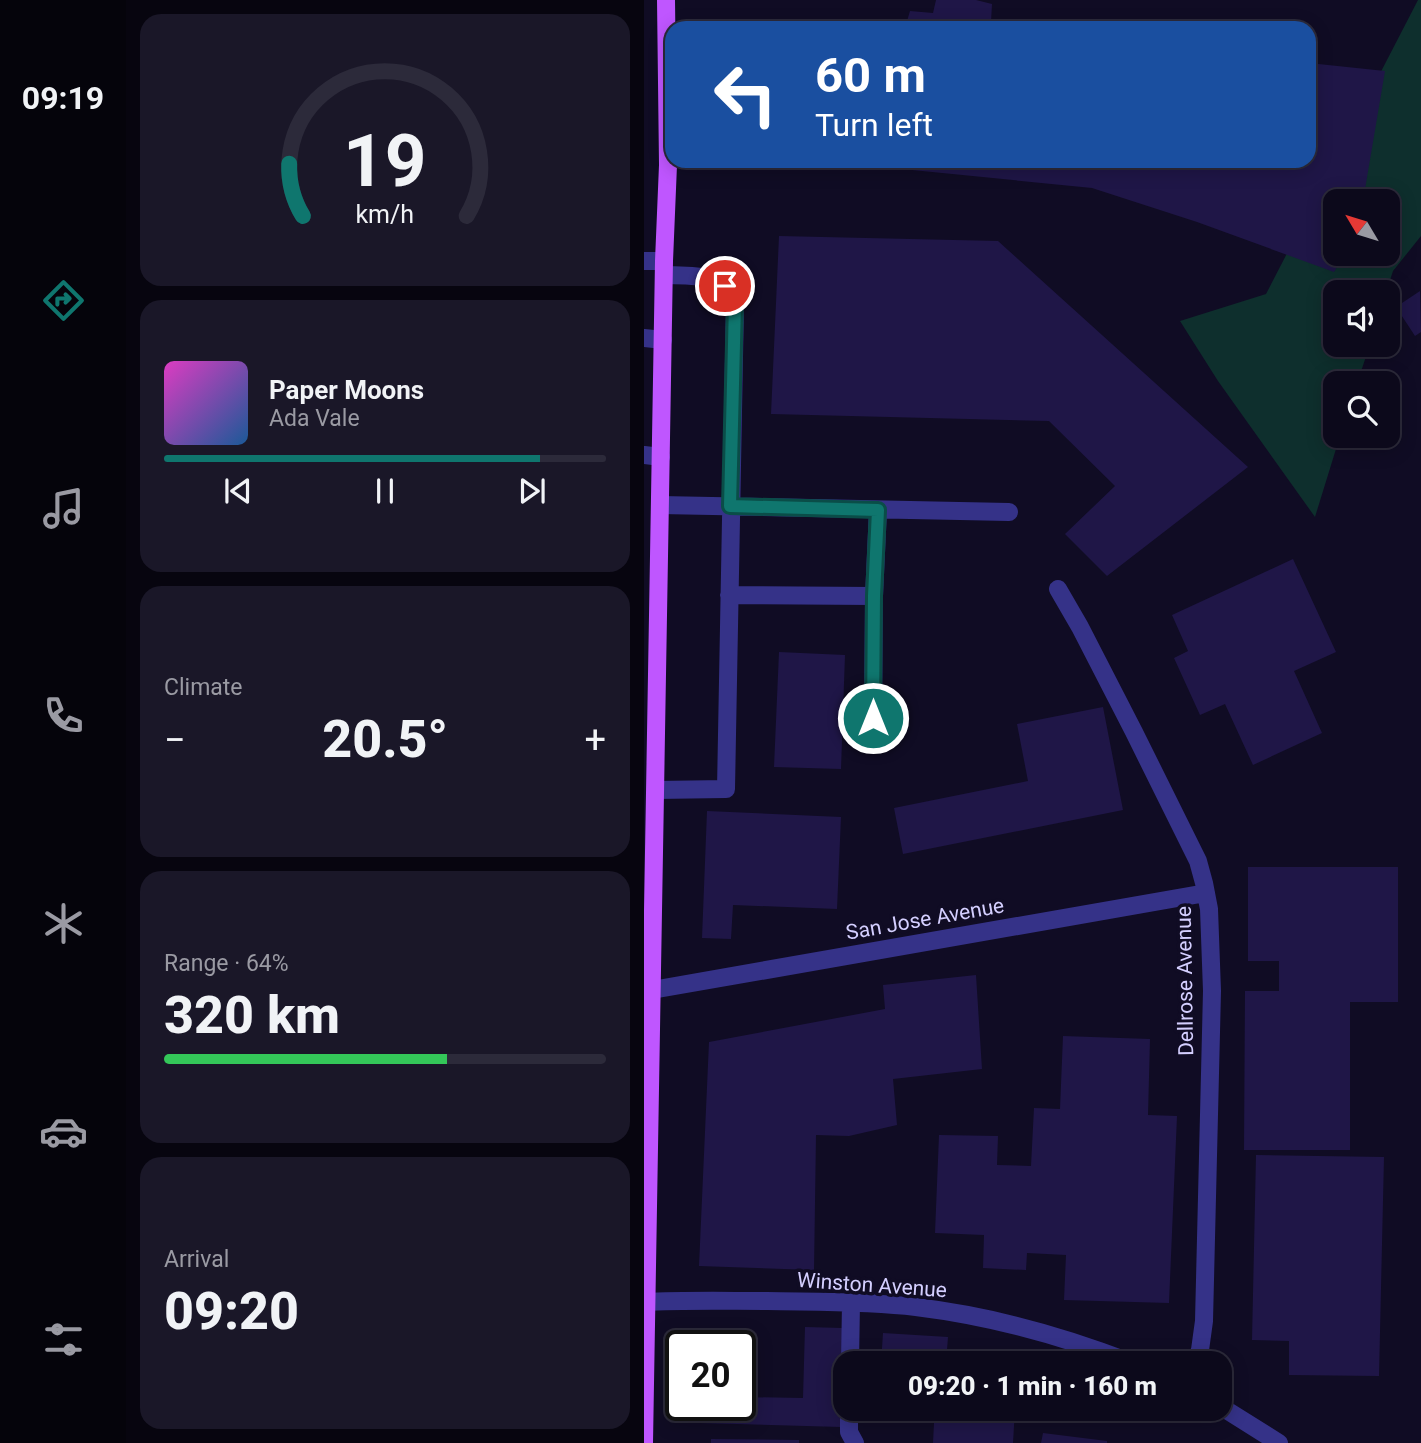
<!DOCTYPE html>
<html lang="en">
<head>
<meta charset="utf-8">
<style>
  :root { --surface:#0c091b; --page:#1a1728; --text:#f1f3f6; --muted:#9a9aa3; --line:#2c2a3a; --accent:#0f766e }
  body { margin:0; font-family:Roboto,sans-serif; background:var(--page); color:var(--text); height:100vh; display:flex; flex-direction:column; font-size:26px; white-space:nowrap }
  * { box-sizing:border-box; margin:0 }
  p { font-size:23px; color:var(--muted) }
  .icon { flex:none; width:38px; height:38px; fill:none; stroke:currentColor; stroke-width:2; stroke-linecap:round; stroke-linejoin:round }
  .map { position:relative; flex:1; overflow:hidden }
  .details { display:flex; flex-direction:column; gap:14px; padding:14px; background:#07050f; width:518px }
  .details>* { flex:none }
  .hud { position:absolute; left:21px; top:21px; width:651px; height:147px; border-radius:21px; box-shadow:0 4px 18px #0003,0 0 0 2px var(--line); background:#1a4fa0; color:#fff; overflow:hidden }
  .needle { width:46px; rotate:308deg }
  .tools { position:absolute; left:679px; top:189px; display:grid; gap:14px }
  .tools a { display:grid; place-items:center; width:77px; height:77px; border-radius:14px; background:var(--surface); box-shadow:0 4px 18px #0003,0 0 0 2px var(--line); font-size:35px }
  .speed { position:absolute; left:21px; top:1330px; display:flex; gap:14px; font-size:35px; font-weight:700; text-align:center }
  .speed>* { display:grid; place-content:center; width:91px; height:91px; border-radius:50%; background:var(--surface); box-shadow:0 4px 18px #0003,0 0 0 2px var(--line); line-height:1 }
  .speed .limit { border:4px solid #111; border-radius:10px; background:#fff; color:#111 }
  .pin { position:absolute; display:grid; place-items:center; width:60px; height:60px; color:#fff; margin:-30px; border:4px solid #fff; border-radius:50%; box-shadow:0 2px 7px #0007 }
  .me { position:absolute; width:77px; margin:-38px; rotate:0deg; stroke-linejoin:round; filter:drop-shadow(0 0 5px #0008) }
  .turn { display:flex; align-items:center; gap:24px; height:147px; padding:0 35px; font-size:32px }
  .turn .icon { width:91px; height:91px; stroke-width:2.5 }
  .turn b { display:block; font-size:49px; line-height:60px }
  .big { font-size:52px; font-weight:800; line-height:1.1 }
  .details .card { flex:1; display:flex; flex-direction:column; justify-content:center; gap:10px; min-width:0; padding:0 24px; border-radius:21px; background:var(--page) }
  .details .dial { align-items:center; gap:0 }
  .dial svg { height:182px; overflow:visible; fill:none; stroke:var(--line); stroke-width:7; stroke-linecap:round; text-anchor:middle }
  .dial text { fill:var(--text); stroke:none }
  .song { display:flex; align-items:center; gap:21px }
  .cover { width:84px; height:84px; border-radius:10px; background:linear-gradient(135deg,hsl(310 70% 55%),hsl(210 70% 35%)) }
  .played { height:7px; border-radius:4px; background:linear-gradient(90deg,var(--accent) 85%,var(--line) 85%) }
  .keys { display:flex; justify-content:space-around; direction:ltr }
  .heat { display:flex; justify-content:space-between; align-items:center; font-size:38px; direction:ltr }
  .charge { height:10px; border-radius:5px; background:linear-gradient(90deg,#34c759 64%,var(--line) 0) }
  .trip { position:absolute; left:189px; top:1351px; width:399px; height:70px; border-radius:21px; background:var(--surface); box-shadow:0 4px 18px #0003,0 0 0 2px var(--line); font-weight:800; line-height:70px; text-align:center }
  main { display:flex; flex:1; min-height:0 }
  .menu { display:flex; flex-direction:column; width:126px; justify-content:space-around; align-items:center; background:#05040b; color:var(--muted) }
  .menu .icon { width:49px; height:49px }
  .menu .on { color:var(--accent) }
  .menu b { font-size:32px; color:var(--text) }
  .map>svg:first-child { display:block }
  .green { fill:#0e2f2d; fill-rule:evenodd }
  .building { fill:#1f1647 }
  .lines { fill:none; stroke-linecap:round; stroke-linejoin:round }
  .minor { stroke:#353288; stroke-width:18 }
  .major { stroke:#bf56ff; stroke-width:18 }
  .route-casing { stroke:#0a4d48; stroke-width:18 }
  .route { stroke:#0f766e; stroke-width:12 }
  .labels { text-anchor:middle; stroke-width:7; stroke-linejoin:round; paint-order:stroke }
  .street-label { font-size:21px; fill:#d4cfff; stroke:#100c24 }
</style>
</head>
<body>
<main>
<nav class="menu">
<b>09:19</b>
<svg class="icon on" aria-label="directions" viewBox="0 0 24 24"><path d="M12 3l9 9-9 9-9-9zM9 14v-3h6M13 9l2 2-2 2"/></svg>
<svg class="icon" aria-label="music" viewBox="0 0 24 24"><path d="M9 18V5l10-2v13"/><circle cx="6" cy="18" r="3"/><circle cx="16" cy="16" r="3"/></svg>
<svg class="icon" aria-label="phone" viewBox="0 0 24 24"><path d="M5 4h4l2 5-3 2q2 4 5 5l2-3 5 2v4C11 20 4 13 5 4z"/></svg>
<svg class="icon" aria-label="climate" viewBox="0 0 24 24"><path d="M12 3v18M4 7l16 10M4 17L20 7"/></svg>
<svg class="icon" aria-label="car" viewBox="0 0 24 24"><path d="M5 17H2v-5l4-1 3-4h7l3 4 3 1v5h-3M9 17h6M6 11h13"/><circle cx="7" cy="17" r="2"/><circle cx="17" cy="17" r="2"/></svg>
<svg class="icon" aria-label="filters" viewBox="0 0 24 24"><path d="M4 7h16M4 17h16"/><circle cx="9" cy="7" r="2"/><circle cx="15" cy="17" r="2"/></svg>
</nav>
<section class="details">
<div class="card dial"><svg viewBox="0 0 100 80">
<path d="M14 69A42 42 0 1 1 86 69"/>
<path d="M14 69A42 42 0 0 1 8 46" stroke="#0f766e"/>
<text x="50" y="56" font-size="32" font-weight="700">19</text>
<text x="50" y="72" font-size="11">km/h</text>
</svg></div>
<div class="card">
<div class="song"><i class="cover"></i><div><b>Paper Moons</b><p>Ada Vale</p></div></div>
<div class="played"></div>
<div class="keys"><svg class="icon" aria-label="previous" viewBox="0 0 24 24"><path d="M18 5L8 12l10 7zM5 5v14"/></svg><svg class="icon" aria-label="pause" viewBox="0 0 24 24"><path d="M8 5v14M16 5v14"/></svg><svg class="icon" aria-label="next" viewBox="0 0 24 24"><path d="M6 5l10 7-10 7zM19 5v14"/></svg></div>
</div>
<div class="card"><p>Climate</p>
<div class="heat"><a>−</a><b class="big">20.5°</b><a>+</a></div>
</div>
<div class="card"><p>Range · 64%</p><b class="big">320 km</b><div class="charge"></div></div>
<div class="card"><p>Arrival</p><b class="big">09:20</b></div>
</section>
<div class="map">
<svg width="777" height="1443" viewBox="0 0 777 1443">
  <rect width="100%" height="100%" fill="#100c24"/>
  <!-- green -->
  <path class="green" d="M774 0H777V236L749 271 742 292H691V345H726L713 383H691V436H696L671 517 574 381 536 321 622 294ZM691 201H744V254H691Z"/>
  <!-- building -->
  <path class="building" d="M292 0H332L348 4 347 22 381 26V28H261L266 11 289 13Z
    M665 63 741 71 719 201H691V254H701L690 272 553 222 448 188 258 169 259 161H665Z
    M135 236 354 241 604 467 463 576 421 534 471 486 405 421 127 414Z
    M776 291 777 332 771 336 752 307Z
    M649 559 692 652 650 671 678 733 609 765 581 704 556 715 530 658 544 651 528 615Z
    M135 652 201 655 197 769 130 767Z
    M459 707 479 810 259 854 250 808 384 781 373 724Z
    M63 811 197 817 193 909 89 905 87 939 58 938Z
    M604 867H754V1002H706V1150H600L601 991H635V961H604Z
    M332 975 338 1069 249 1079 253 1125 205 1136 172 1135 170 1270 55 1266 65 1042 241 1009 239 985Z
    M419 1036 506 1039 504 1115 533 1116 525 1303 420 1300 422 1255 383 1253 382 1270 339 1268 340 1235 291 1233 295 1135 354 1136 353 1165 387 1166 390 1108 416 1109Z
    M612 1155 740 1157 735 1376 645 1375V1341L608 1340Z
    M161 1327 199 1328 197 1427 55 1423V1405H96V1397L159 1398Z
    M239 1333 304 1337 302 1363H237Z
    M234 1409H371L369 1443H289L290 1423 233 1419Z
    M399 1433 463 1441V1443H397Z
    M67 1439 155 1440V1443H67Z"/>
  <g class="lines">
    <!-- minor -->
    <path class="minor" d="M0 261H20
      M0 338 19 340
      M0 455 17 457
      M16 505 365 512
      M414 589 436 627 490 732 554 861 560 883 565 909 568 991 560 1321 556 1350 551 1363
      M85 595 230 596 234 510
      M229 718 230 596
      M12 790 82 789 91 303C81 272 47 276 20 275
      M8 990 562 893
      M0 1302C41 1300 82 1301 123 1301 172 1302 223 1301 272 1307 346 1316 419 1336 488 1363
      M206 1363 207 1303
      M576 1406 635 1443
      M205 1409V1432L211 1443"/>
    <!-- major -->
    <path class="major" d="M0 1443 20 261 24 165 22 0"/>
  </g>
  <g class="lines">
    <defs>
      <path id="route" d="M81 286 88 294 91 303 86 506 234 510 230 596 229 718"/>
    </defs>
    <!-- route casing -->
    <use href="#route" class="route-casing"/>
    <!-- route -->
    <use href="#route" class="route"/>
  </g>
  <g class="labels">
    <!-- street labels -->
    <g class="street-label">
      <text transform="translate(281 919) rotate(-10)" y="7">San Jose Avenue</text>
      <text transform="translate(541 981) rotate(-91)" y="7">Dellrose Avenue</text>
      <text transform="translate(228 1285) rotate(4)" y="7">Winston Avenue</text>
    </g>
  </g>
</svg>
<div class="tools">
<a><svg class="needle" viewBox="-14 -14 28 28"><path d="M0-13l5 13h-10z" fill="#e53935"/><path d="M0 13l5-13h-10z" fill="#9a9aa3"/></svg></a>
<a><svg class="icon" aria-label="sound" viewBox="0 0 24 24"><path d="M4 9h4l5-4v14l-5-4H4zM17 9q2 3 0 6"/></svg></a>
<a><svg class="icon" aria-label="search" viewBox="0 0 24 24"><circle cx="10" cy="10" r="6"/><path d="M15 15l6 6"/></svg></a>
</div>
<div class="speed"><div class="limit">20</div></div>
<div class="pin" style="left:81px;top:286px;background:#d93025"><svg class="icon" aria-label="arrive" viewBox="0 0 24 24"><path d="M6 21V4h12l-3 4 3 4H6"/></svg></div>
<svg class="me" style="left:229px;top:718px" viewBox="-20 -20 40 40"><circle r="17" fill="#0f766e" stroke="#fff" stroke-width="3"/><path d="M0-11L8 9 0 5-8 9z" fill="#fff"/></svg>
<div class="trip">09:20 · 1 min · 160 m</div>
<div class="hud">
<div class="turn"><svg class="icon" aria-label="left" viewBox="0 0 24 24"><path d="M17 20v-9H6M10 6l-5 5 5 5"/></svg><div><b>60 m</b>Turn left</div></div>
</div>
</div>
</main>
</body>
</html>
